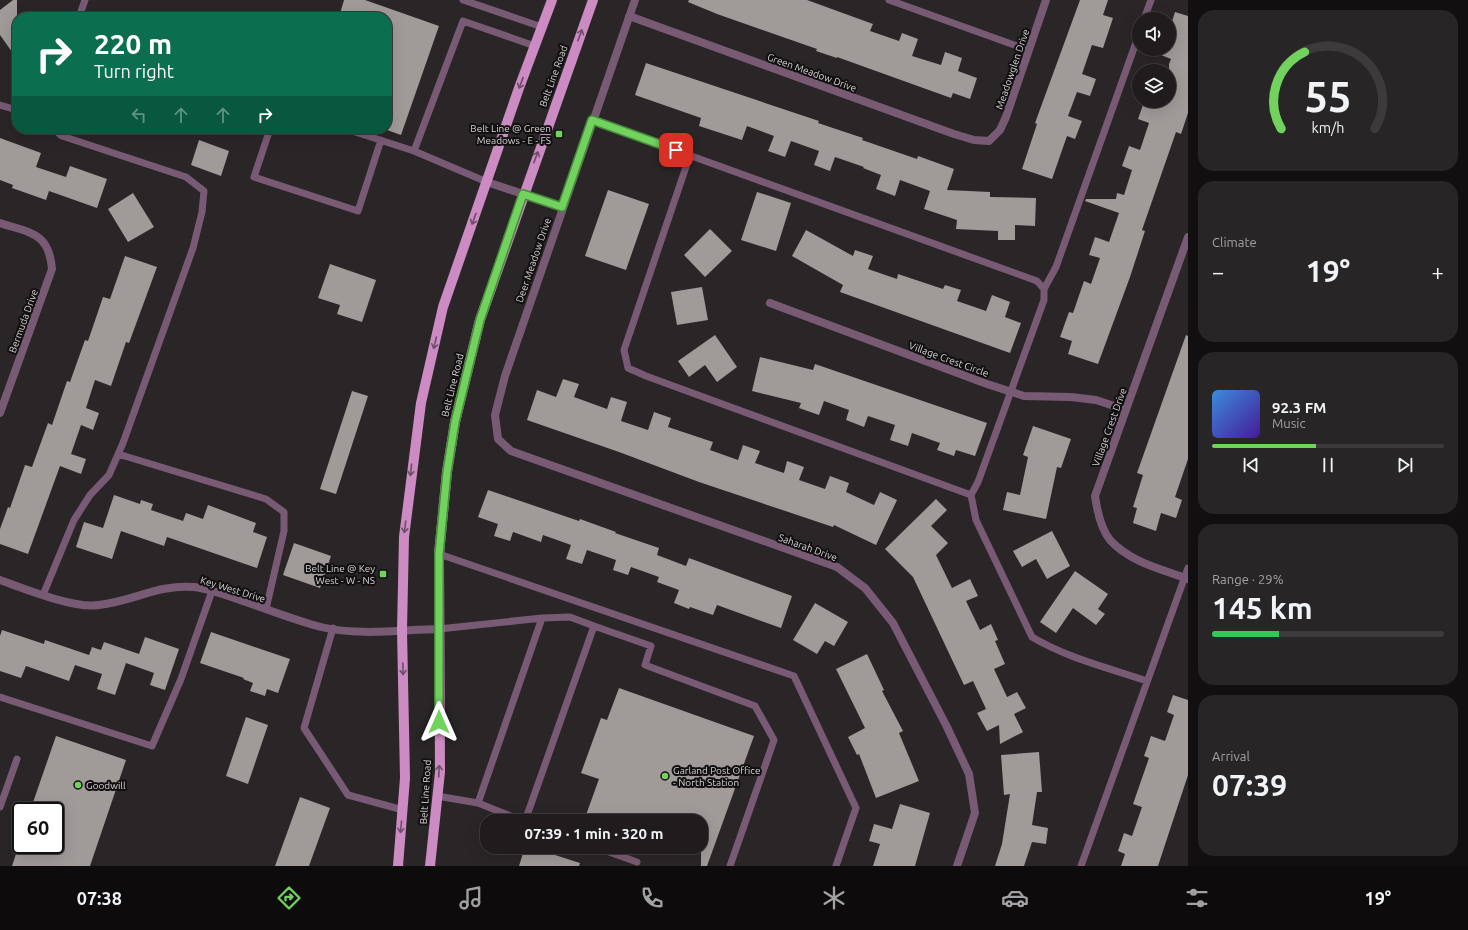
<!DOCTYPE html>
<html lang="en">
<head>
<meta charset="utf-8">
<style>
  :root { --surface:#201c1d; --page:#282526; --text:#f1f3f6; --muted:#a2a1a4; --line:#3d3a3b; --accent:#71d35e }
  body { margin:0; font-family:Ubuntu,sans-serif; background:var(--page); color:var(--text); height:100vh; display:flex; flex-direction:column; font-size:15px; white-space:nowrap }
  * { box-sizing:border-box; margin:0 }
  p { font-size:13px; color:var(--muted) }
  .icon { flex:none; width:22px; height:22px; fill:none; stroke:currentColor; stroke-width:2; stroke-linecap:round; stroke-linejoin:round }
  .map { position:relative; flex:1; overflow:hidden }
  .drawer { display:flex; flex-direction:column; gap:10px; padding:10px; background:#120f10; width:280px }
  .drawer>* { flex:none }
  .top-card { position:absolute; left:12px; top:12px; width:380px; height:122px; border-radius:16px; box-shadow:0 4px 16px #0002,0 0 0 1px var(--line); background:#0b6e4f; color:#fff; overflow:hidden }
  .fabs { position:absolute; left:1132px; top:12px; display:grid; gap:8px }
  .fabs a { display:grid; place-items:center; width:44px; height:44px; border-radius:50%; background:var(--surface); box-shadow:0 4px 16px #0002,0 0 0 1px var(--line); font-size:20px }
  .speed { position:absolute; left:12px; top:802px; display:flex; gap:8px; font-size:20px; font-weight:700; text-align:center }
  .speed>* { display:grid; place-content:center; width:52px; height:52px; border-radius:50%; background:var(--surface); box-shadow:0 4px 16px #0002,0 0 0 1px var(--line); line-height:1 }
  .speed .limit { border:2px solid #111; border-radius:6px; background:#fff; color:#111 }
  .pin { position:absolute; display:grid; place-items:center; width:34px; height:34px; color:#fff; margin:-17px; border-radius:8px; box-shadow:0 2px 6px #0006 }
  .me { position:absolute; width:44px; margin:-22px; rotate:0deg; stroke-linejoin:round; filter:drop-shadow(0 0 3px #0008) }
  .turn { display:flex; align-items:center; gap:14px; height:84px; padding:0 16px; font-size:18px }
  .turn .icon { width:52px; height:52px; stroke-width:2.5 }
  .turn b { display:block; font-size:28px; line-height:34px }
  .lanes { display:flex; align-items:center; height:38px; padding:0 16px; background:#0003; justify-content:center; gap:20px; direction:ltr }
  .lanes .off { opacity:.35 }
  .big { font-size:30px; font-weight:700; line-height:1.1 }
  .drawer .card { flex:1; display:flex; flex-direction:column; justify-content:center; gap:6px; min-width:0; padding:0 14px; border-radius:16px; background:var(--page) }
  .drawer .dial { align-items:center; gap:0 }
  .dial svg { height:104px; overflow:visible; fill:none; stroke:var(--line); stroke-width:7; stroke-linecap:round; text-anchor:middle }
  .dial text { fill:var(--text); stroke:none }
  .song { display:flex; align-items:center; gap:12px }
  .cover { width:48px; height:48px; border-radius:6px; background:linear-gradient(135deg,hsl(210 70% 55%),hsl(260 70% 35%)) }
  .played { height:4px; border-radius:2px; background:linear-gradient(90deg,var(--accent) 45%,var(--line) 45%) }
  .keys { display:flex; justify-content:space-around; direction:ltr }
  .heat { display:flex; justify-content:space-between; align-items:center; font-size:22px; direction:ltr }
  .charge { height:6px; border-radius:3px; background:linear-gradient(90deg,#34c759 29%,var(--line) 0) }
  .trip { position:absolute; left:480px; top:814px; width:228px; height:40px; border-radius:16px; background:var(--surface); box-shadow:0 4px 16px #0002,0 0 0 1px var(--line); font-weight:700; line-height:40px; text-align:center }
  .tabs { display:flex; height:64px; justify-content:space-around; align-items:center; background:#0d0b0c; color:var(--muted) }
  .tabs .icon { width:28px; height:28px }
  .tabs .active { color:var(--accent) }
  .tabs b { font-size:18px; color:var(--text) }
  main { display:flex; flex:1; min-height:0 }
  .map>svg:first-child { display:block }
  .building { fill:#a09a99 }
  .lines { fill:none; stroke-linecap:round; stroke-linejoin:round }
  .service { stroke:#795a74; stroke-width:7 }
  .minor { stroke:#795a74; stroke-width:8 }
  .primary { stroke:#cc8bc2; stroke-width:10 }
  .oneway { stroke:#6e4d69 }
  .route-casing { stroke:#49893d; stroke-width:10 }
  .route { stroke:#71d35e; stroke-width:7 }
  .poi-dot { fill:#71d35e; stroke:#110f10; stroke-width:1.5 }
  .labels { text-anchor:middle; stroke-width:4; stroke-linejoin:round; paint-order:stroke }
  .street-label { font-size:10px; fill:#d8d5d6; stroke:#110f10 }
  .poi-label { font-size:10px; fill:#d8d5d6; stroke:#110f10; text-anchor:end }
</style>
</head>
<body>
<main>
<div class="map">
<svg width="1188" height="866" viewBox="0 0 1188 866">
  <rect width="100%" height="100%" fill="#2a2627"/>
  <!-- building -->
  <path class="building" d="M13 0H17V59L0 35V10Z
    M344 0H365L439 26 401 135 387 130V17H339Z
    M689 0H807L873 24 870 31 899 41 902 33 918 39 912 56 941 65 945 52 962 58 958 71 977 78 970 99 953 93 951 98 837 57V58L816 51 817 49 717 14 688 2Z
    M1080 0H1108L1103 15 1113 18 1103 48 1092 45 1082 74 1096 79 1090 96 1077 92 1068 116 1082 121 1075 139 1067 136 1052 179 1022 169 1037 124 1035 123Z
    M1175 12 1188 16V113L1181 134 1176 132 1142 230 1145 231 1130 277 1098 364 1068 354 1072 341 1060 337 1069 312 1073 313 1084 281 1091 284 1100 258 1089 255 1095 237 1109 242 1119 213 1085 201 1086 199H1116L1117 193 1124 195 1132 170 1122 166 1129 146 1140 150 1149 123 1138 119 1144 102 1160 107 1162 101H1169V64L1171 59 1161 55 1163 49H1169V31Z
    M646 63 819 121 818 123 863 138 862 140 917 159 918 156 954 169 947 190 990 192V197L1036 198 1035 226 1015 225V240H998V231L956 229 957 220 924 209 930 191 900 180 895 196 876 189 881 175 863 168 864 167 835 157 830 171 814 165 819 151 791 141 785 157 768 151 774 136 747 126 742 140 699 126 701 118 635 95Z
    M0 138 41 153 36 167 66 177 70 166 107 179 97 208 49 191 46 200 12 188 13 185 0 180Z
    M199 140 229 151 221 176 191 165Z
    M608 190 649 204 626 270 585 256Z
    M757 192 791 203 776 251 741 240Z
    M133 193 154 227 128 242 108 209Z
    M710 229 732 251 705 277 684 255Z
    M806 230 853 256 855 250 873 256 868 269 897 279 898 274 943 289 945 285 961 290 957 301 986 311 992 295 1010 302 1005 317 1021 323 1010 353 840 292 843 285 792 256Z
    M125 256 157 267 129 343 126 342 111 386 95 380 86 408 99 413 93 430 81 425 71 454 86 459 81 474 60 466 28 554 0 544V529L8 507 10 508 25 465 32 467 48 423 52 425 67 381 70 382 85 340 88 341 103 297 110 299Z
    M330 264 376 280 362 322 337 314 340 305 318 298Z
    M702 287 708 320 677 325 671 292Z
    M715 335 737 367 717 382 705 365 689 377 678 361Z
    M1186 335 1188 336V459L1175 497 1182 500 1176 518 1161 513 1156 531 1133 523 1137 508 1133 507 1143 475 1137 473Z
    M760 357 813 370 815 364 987 423 975 456 956 450 954 456 937 450 940 443 912 433 908 446 890 440 895 425 868 416 864 427 846 420 849 410 824 401 819 415 799 408 801 403 752 391Z
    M563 379 579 384 574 397 607 409 611 397 627 402 621 421 648 430 654 412 671 418 668 427 713 442 710 450 738 460 743 445 760 451 755 463 784 473 787 461 804 467 799 480 825 489 830 476 849 483 846 492 874 505 880 492 897 500 876 545 834 525 833 527 699 482 619 452 527 420 537 390 556 397Z
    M352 391 368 396 336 494 320 489Z
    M1033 426 1071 439 1061 468 1057 467 1046 519 1003 510 1007 492 1020 495 1028 457 1023 455Z
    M488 490 579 521 580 519 616 532 615 533 659 548 657 555 686 566 689 558 792 596 781 628 717 605 713 615 690 607 689 609 674 603 679 590 657 582 659 577 631 567 628 575 613 570 616 560 587 550 582 564 566 559 571 545 543 535 541 542 513 532 510 541 494 536 498 524 478 517Z
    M114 495 140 504 141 500 153 504 151 510 183 521 186 513 203 519 208 505 256 523 253 532 267 537 257 568 167 537 164 546 121 531 112 559 76 547 84 522 103 528Z
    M936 499 947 510 931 526 948 543 936 555 952 588 970 579 978 596 966 601 980 630 991 624 998 640 995 641 1005 664 994 669 1007 697 1017 692 1026 708 1014 714 1023 732 1000 744 999 725 987 731 977 713 986 709 973 681 964 685 913 577 885 549Z
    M1052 531 1070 566 1047 579 1036 559 1022 567 1013 551Z
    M294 543 331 556 320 588 283 575Z
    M1075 571 1108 594 1098 609 1105 614 1096 625 1073 608 1056 633 1040 622Z
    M815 603 848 622 834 646 825 641 817 654 793 640Z
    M2 630 44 644 45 640 89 655 92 647 101 650 104 642 139 654 145 637 179 649 165 690 150 685 154 673 126 663 115 695 97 689 102 674 75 665 69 681 26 666 21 678 0 671V636Z
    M211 632 290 659 278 693 267 689 265 696 250 691 253 683 243 679 244 678 200 663Z
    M867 654 884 690 882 691 903 731 899 733 919 781 876 798 859 754 857 755 848 737 865 728 836 669Z
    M619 688 754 736 707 866H701V821H603L586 815 599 779 581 773 601 718 607 720Z
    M1173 695 1188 700V775L1158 866H1121L1125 854 1118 851 1124 833 1132 836 1142 807 1133 804 1149 758 1144 756 1151 736 1165 741 1174 715 1167 712Z
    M246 717 268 725 248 784 226 776Z
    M56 736 126 760 90 866H12L19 845H55V811H30Z
    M1039 752 1042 792H1037L1032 825 1048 828 1046 844 1032 842 1024 866H995L1002 844 1010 794 1004 795 1001 755Z
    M300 797 330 808 309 866H275Z
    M900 804 930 813 915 866H873L880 844 869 841 874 824 892 829Z
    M525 847H530L580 863 579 866H519Z"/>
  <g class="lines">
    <!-- service -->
    <path class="service" d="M463 0 542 27
      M889 0 1028 50
      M79 17 85 0
      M1144 19 1151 0
      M0 105 17 110
      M592 120 1037 281 1044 289V300L978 482 971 495 646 376 628 368 624 350 690 155
      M270 129 254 177 358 211 381 140
      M346 129 414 151
      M487 182 414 151 463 21 535 46
      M1044 289 1056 267 1139 34
      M118 454 266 499 284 512V531L266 609
      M971 495 976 520 1032 637C1067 658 1109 668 1147 681
      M439 554 794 676 856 808 836 866
      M43 595 74 520 90 495 109 475 123 443 193 248 202 212 204 191 186 177 62 136 54 129
      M594 626 651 646 645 665 755 706 774 740 730 866
      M333 628 304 728 348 795 403 810
      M0 697 152 746 181 679 212 591
      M437 796 478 803 542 618 439 629
      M478 803 523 821
      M0 807 17 759
      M525 821 594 626 570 617 542 618
      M595 847 637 862
      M1081 866 1188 568"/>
    <!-- minor -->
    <path class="minor" d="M635 0 505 376 495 415 498 439 511 451 837 567 865 588 893 623 947 727 969 774 975 813 957 866
      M629 16 954 134 974 140 989 141 1000 130 1006 117 1046 0
      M487 182 562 207
      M0 223C30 233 49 232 52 269L0 413
      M1188 237 1095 496C1097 510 1101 529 1110 540 1130 562 1161 569 1188 579
      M770 303 987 384 1024 396 1071 397 1096 400 1126 410
      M0 580C25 589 74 609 99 605 134 601 158 584 194 587 210 589 226 595 240 600 267 609 294 620 321 627 359 636 400 630 439 629"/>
    <!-- primary -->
    <path class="primary" d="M398 866 405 778 402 630 404 537 421 403 443 307 519 88 552 0
      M430 866 440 772 439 554 447 472 455 422 480 320 593 0"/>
  </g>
  <!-- one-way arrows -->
  <defs><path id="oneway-shaft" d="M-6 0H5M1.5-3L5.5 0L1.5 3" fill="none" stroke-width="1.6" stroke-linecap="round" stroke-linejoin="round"/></defs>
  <g class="oneway">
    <use href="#oneway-shaft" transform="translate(580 35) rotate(-70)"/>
    <use href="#oneway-shaft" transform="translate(521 83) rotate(111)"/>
    <use href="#oneway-shaft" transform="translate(536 157) rotate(-70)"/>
    <use href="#oneway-shaft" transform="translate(474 219) rotate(109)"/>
    <use href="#oneway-shaft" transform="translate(435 343) rotate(103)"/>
    <use href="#oneway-shaft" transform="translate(411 470) rotate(96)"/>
    <use href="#oneway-shaft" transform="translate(405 527) rotate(97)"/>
    <use href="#oneway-shaft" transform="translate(403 669) rotate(89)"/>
    <use href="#oneway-shaft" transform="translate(439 771) rotate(-87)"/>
    <use href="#oneway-shaft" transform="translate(401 827) rotate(95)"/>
  </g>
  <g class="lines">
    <defs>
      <path id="route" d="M439 722V554L447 472 455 422 480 320 523 194 562 207 592 120 676 150"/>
    </defs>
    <!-- route casing -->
    <use href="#route" class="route-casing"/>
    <!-- route -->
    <use href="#route" class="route"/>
  </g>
  <!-- markers -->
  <g class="poi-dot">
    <rect x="555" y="130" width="8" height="8" rx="2"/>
    <rect x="379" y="570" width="8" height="8" rx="2"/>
    <circle cx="665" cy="776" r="4"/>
    <circle cx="78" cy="785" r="4"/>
  </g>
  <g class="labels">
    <!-- street labels -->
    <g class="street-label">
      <text transform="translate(1012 69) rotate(-71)" y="4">Meadowglen Drive</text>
      <text transform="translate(812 72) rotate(20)" y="4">Green Meadow Drive</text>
      <text transform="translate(553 76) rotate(-70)" y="4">Belt Line Road</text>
      <text transform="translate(533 260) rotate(-71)" y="4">Deer Meadow Drive</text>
      <text transform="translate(23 321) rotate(-70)" y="4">Bermuda Drive</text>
      <text transform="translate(949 359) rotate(20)" y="4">Village Crest Circle</text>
      <text transform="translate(452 385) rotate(-76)" y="4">Belt Line Road</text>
      <text transform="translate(1109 427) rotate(-70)" y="4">Village Crest Drive</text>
      <text transform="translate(808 547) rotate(20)" y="4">Saharah Drive</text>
      <text transform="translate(233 589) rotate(17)" y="4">Key West Drive</text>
      <text transform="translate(425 792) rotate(-86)" y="4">Belt Line Road</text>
    </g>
    <!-- poi labels -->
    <g class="poi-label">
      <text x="551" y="132">Belt Line @ Green<tspan x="551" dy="12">Meadows - E - FS</tspan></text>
      <text x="375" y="572">Belt Line @ Key<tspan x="375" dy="12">West - W - NS</tspan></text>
      <text x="673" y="774" text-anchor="start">Garland Post Office<tspan x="673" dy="12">- North Station</tspan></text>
      <text x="86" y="789" text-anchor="start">Goodwill</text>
    </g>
  </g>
</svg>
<div class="fabs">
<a><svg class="icon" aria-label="sound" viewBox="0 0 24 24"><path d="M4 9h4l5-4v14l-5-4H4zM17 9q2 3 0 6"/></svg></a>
<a><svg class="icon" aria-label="layers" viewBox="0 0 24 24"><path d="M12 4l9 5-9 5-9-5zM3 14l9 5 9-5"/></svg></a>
</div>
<div class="speed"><div class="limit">60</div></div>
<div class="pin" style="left:676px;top:150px;background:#d93025"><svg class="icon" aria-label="arrive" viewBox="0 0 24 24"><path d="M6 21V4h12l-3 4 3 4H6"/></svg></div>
<svg class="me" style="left:439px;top:722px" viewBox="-20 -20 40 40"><path d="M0-17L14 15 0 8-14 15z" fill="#71d35e" stroke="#fff" stroke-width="4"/></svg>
<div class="trip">07:39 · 1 min · 320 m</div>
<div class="top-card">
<div class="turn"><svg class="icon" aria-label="right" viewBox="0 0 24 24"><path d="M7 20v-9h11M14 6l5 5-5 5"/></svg><div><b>220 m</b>Turn right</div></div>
<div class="lanes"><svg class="icon off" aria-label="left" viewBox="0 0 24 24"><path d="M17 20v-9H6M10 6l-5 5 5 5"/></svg><svg class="icon off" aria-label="ahead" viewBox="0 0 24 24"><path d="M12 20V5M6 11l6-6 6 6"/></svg><svg class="icon off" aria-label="ahead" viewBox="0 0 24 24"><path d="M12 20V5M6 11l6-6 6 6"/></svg><svg class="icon" aria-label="right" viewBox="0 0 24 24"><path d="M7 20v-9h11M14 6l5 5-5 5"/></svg></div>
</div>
</div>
<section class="drawer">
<div class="card dial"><svg viewBox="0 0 100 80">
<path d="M14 69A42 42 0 1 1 86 69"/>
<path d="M14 69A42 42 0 0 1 32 10" stroke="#71d35e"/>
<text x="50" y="56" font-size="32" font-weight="700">55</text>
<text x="50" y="72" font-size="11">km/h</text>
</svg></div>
<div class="card"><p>Climate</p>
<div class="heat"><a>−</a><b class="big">19°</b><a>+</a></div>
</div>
<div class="card">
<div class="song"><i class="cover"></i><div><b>92.3 FM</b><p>Music</p></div></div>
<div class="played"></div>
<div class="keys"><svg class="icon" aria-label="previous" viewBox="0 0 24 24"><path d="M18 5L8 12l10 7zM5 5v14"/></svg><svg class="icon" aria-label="pause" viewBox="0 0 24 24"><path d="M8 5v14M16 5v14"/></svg><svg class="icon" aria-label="next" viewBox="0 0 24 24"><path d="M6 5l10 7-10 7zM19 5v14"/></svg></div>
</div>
<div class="card"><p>Range · 29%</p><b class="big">145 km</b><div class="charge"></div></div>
<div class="card"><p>Arrival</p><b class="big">07:39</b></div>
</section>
</main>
<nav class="tabs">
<b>07:38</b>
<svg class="icon active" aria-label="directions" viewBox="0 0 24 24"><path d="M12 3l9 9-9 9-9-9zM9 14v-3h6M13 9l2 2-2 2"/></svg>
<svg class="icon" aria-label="music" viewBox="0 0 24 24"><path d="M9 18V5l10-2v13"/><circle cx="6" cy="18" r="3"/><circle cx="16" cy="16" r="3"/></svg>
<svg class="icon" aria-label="phone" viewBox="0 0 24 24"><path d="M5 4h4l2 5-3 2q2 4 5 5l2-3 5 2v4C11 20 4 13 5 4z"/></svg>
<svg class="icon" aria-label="climate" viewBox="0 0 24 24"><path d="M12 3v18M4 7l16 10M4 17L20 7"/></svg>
<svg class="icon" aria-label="car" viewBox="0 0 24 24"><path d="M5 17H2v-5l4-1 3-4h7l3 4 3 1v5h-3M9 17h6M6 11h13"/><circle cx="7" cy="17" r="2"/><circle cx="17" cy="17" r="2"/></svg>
<svg class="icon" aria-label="filters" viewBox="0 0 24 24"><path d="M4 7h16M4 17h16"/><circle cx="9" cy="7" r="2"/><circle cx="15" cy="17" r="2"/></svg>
<b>19°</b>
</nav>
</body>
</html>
